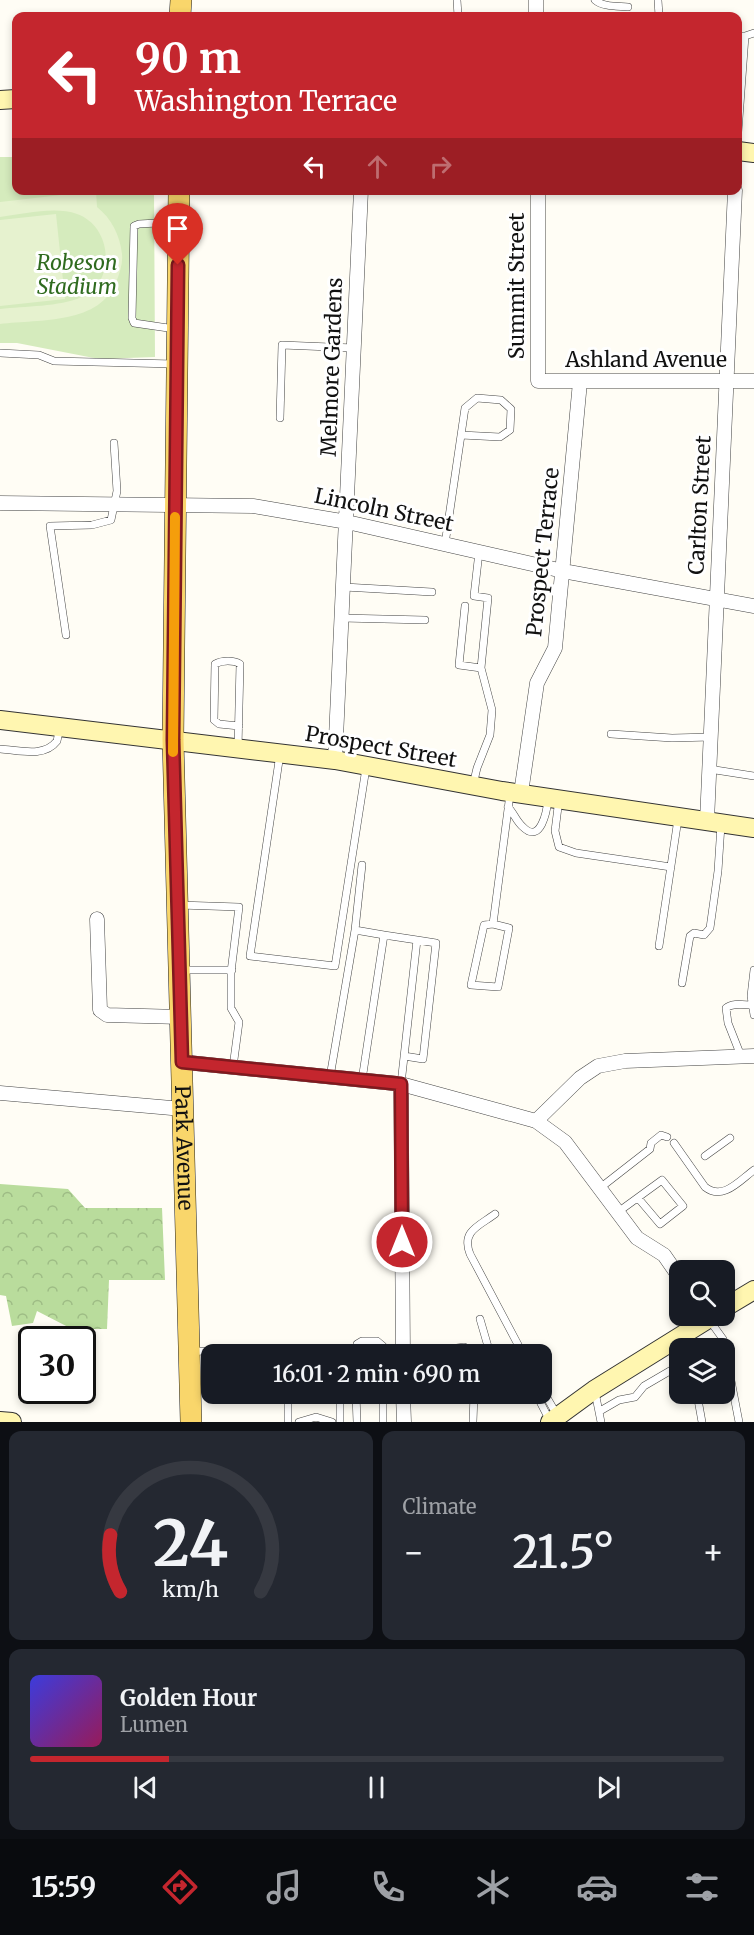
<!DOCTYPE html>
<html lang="en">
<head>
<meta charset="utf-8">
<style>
  :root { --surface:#171b24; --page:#242831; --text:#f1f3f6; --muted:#9ea1a6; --line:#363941; --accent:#c4262e }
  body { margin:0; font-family:Merriweather,serif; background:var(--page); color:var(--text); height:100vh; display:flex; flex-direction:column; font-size:22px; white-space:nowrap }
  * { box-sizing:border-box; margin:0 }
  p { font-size:20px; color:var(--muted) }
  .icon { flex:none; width:33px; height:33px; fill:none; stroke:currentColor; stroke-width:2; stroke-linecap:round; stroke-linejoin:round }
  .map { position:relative; height:1422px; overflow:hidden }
  .drawer { display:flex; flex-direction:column; gap:9px; padding:9px; background:#0d0f14; flex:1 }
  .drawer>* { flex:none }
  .top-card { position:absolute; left:12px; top:12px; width:730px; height:183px; border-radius:12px; box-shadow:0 3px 9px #0003; background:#c4262e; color:#fff; overflow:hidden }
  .controls { position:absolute; left:669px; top:1260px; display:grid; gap:12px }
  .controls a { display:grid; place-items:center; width:66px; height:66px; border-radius:12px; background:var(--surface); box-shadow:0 3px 9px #0003; font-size:30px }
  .speed { position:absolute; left:18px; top:1326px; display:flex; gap:12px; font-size:30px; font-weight:700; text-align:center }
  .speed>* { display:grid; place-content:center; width:78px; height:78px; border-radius:50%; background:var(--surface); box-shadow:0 3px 9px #0003; line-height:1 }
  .speed .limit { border:3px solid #111; border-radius:9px; background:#fff; color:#111 }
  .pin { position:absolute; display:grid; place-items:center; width:51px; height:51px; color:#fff; margin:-62px -26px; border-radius:50% 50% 50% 0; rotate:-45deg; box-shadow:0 0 6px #0007 }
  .pin .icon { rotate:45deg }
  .me { position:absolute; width:66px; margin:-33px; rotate:0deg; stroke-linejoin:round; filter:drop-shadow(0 0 4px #0008) }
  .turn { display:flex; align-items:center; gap:21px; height:126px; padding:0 24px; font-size:27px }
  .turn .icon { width:78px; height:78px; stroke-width:2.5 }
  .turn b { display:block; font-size:42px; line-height:51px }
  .lanes { display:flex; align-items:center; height:57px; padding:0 24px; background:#0003; justify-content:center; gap:30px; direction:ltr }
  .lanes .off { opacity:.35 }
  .big { font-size:45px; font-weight:600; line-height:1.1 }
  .drawer .widget { flex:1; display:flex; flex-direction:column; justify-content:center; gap:9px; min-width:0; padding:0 21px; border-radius:12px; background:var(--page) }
  .drawer .dial { align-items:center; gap:0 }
  .dial svg { height:156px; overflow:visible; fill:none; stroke:var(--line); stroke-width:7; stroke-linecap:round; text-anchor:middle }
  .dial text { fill:var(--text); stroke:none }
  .song { display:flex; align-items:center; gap:18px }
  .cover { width:72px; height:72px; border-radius:9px; background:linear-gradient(135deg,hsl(240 70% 55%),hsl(330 70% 35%)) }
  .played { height:6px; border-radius:3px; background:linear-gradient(90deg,var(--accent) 20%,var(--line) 20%) }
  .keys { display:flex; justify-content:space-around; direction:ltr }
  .heat { display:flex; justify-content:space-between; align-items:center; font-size:33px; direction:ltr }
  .drawer .tiles { flex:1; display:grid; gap:9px; grid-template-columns:1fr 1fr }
  .widget:last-child { grid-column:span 2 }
  .trip { position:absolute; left:201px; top:1344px; width:351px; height:60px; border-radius:12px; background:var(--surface); box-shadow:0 3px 9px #0003; font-weight:600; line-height:60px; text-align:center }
  .tabs { display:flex; height:96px; justify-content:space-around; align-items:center; background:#090b0e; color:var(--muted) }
  .tabs .icon { width:42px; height:42px }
  .tabs .on { color:var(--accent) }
  .tabs b { font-size:27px; color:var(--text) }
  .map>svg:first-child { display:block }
  .forest { fill:url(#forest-crowns) }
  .park { fill:#d5ebbd }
  .pitch { fill:#e6f2cf }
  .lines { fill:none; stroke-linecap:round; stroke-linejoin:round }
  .lane-casing { stroke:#444; stroke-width:8 }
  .street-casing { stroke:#444; stroke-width:15 }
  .secondary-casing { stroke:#333; stroke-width:20 }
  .primary-casing { stroke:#222; stroke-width:22 }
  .lane { stroke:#fff; stroke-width:7 }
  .street { stroke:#fff; stroke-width:14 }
  .secondary { stroke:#fff6b0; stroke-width:18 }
  .primary { stroke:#f9d66b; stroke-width:21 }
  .route-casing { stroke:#7f191e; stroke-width:15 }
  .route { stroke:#c4262e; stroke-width:10 }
  .slow { stroke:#f59e0b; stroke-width:10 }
  .labels { text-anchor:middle; stroke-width:6; stroke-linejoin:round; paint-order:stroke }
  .park-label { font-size:21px; font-style:italic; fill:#2f6b1f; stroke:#fff }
  .street-label { font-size:21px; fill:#111; stroke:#fff }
</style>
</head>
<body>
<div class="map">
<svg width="754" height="1422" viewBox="0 0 754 1422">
  <defs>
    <pattern id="forest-crowns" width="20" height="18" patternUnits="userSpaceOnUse" patternTransform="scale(1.5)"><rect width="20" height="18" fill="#b9dc9c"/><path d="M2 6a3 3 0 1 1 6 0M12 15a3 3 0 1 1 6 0" fill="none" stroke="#9ebc85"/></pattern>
  </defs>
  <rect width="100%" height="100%" fill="#fffdf5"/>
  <!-- forest -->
  <path class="forest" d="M0 1184 68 1189 85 1208H162L165 1280H109L107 1329H72L37 1311 33 1323 12 1326 6 1296 0 1295Z"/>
  <!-- park -->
  <path class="park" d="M0 157H16V190L154 191 155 357 99 359 17 343H0Z"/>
  <!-- pitch -->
  <path class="pitch" d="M96 191 97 207C111 218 120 235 122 254 123 263 120 272 117 280 101 325 40 319 0 324V309C25 306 59 307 82 297 117 282 112 226 77 214 55 206 24 214 0 217V202Z
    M56 214 65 299 0 306V220Z"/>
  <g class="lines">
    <defs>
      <path id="lane" d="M457 0 458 16
        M595 0C603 7 617 6 628 7
        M658 0 659 16
        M738 36H745L754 33
        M738 132 745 36
        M175 329 134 323 132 318 134 226 139 224 176 222
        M0 353 39 355 54 361 174 364
        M280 418 282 345 354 348
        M445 544 465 408 477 398 501 400 511 409 510 430 500 437 461 435
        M344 587 432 592
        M465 606 459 665 481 668
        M342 618 425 620
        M66 635 50 526 92 525 111 520 117 491 114 443
        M611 734 672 738 711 737
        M238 748 240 664C234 660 222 660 215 664L214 720 219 724 239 726
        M0 749C19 750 44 758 57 741L60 727
        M280 754 250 956 335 966 366 768
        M709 769 754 776
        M473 785 477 768 490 735 492 710 481 668 488 598 474 596 479 552
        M559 799 555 831 559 847 576 853 671 867
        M508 807C514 813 516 821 523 827 541 845 547 810 548 799
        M179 905 239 907 231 972V1008L239 1022 233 1067
        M493 924 509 928 498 987 471 985 484 925 493 924 510 794
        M355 930 362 865
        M659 946 678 819
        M182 970H232
        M754 970 751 996 754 1015
        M682 983 690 936 694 933 704 935 710 928 718 871 721 825
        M404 1056 423 1059 436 943 417 940
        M741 1056 728 1023 726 1008C733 1002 744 1005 752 1005
        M330 1077 355 930 384 935
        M362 1080 384 935 417 940 401 1084
        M674 1143 705 1187C723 1201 739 1181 754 1170
        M705 1156 730 1138
        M600 1188 650 1149 651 1143 661 1135 667 1137
        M618 1212 662 1180 683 1206 660 1224 638 1198
        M495 1214C479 1226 461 1231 470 1254L523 1354
        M480 1319 489 1350 498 1354
        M710 1321 723 1339 739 1422
        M707 1348 723 1339
        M191 1351 340 1354
        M355 1354 357 1344 362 1341H377L383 1346V1354
        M413 1354 464 1347
        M479 1354 481 1351 489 1350
        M542 1389 557 1415
        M595 1392 601 1422
        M288 1394V1422
        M356 1394 357 1422
        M383 1394V1422
        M536 1394 550 1421
        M697 1394 702 1422
        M600 1411 619 1400 635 1397 644 1386 680 1365
        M299 1422 316 1417 332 1422
        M340 1422V1394
        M473 1422 474 1394"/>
      <path id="street" d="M536 0V16
        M538 190V381H754
        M0 503 253 506 347 522 563 571 754 606
        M335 760 361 190
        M521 793 537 683 555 648 580 382
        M707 821 735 190
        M97 919 100 1010 107 1015 181 1017
        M182 1062 401 1084 536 1121 565 1142 637 1238 664 1255 680 1278
        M401 1084 403 1354
        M0 1093 183 1109
        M536 1121 580 1078 598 1066 625 1061 754 1056
        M403 1394 404 1422"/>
      <path id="secondary" d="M0 100 16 99
        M738 151 754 153
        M0 720 335 760 502 791 754 828
        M724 1308 754 1290
        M0 1421 12 1422
        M550 1422 594 1390 713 1316"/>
      <g id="primary">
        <path d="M180 16 181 0"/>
        <path id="s1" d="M179 190 173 740 191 1422"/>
      </g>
    </defs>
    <!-- lane casing -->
    <use href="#lane" class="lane-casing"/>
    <!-- street casing -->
    <use href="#street" class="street-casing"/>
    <!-- secondary casing -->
    <use href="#secondary" class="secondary-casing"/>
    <!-- primary casing -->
    <use href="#primary" class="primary-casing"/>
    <!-- lane -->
    <use href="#lane" class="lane"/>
    <!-- street -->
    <use href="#street" class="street"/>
    <!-- secondary -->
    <use href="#secondary" class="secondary"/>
    <!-- primary -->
    <use href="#primary" class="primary"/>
  </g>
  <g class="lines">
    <defs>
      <path id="route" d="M178 265 173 740 182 1062 401 1084 402 1242"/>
    </defs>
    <!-- route casing -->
    <use href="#route" class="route-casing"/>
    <!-- route -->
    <use href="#route" class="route"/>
    <!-- slow -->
    <path class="slow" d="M173 752 175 517"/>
  </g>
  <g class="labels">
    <!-- park labels -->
    <g class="park-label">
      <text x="77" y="270">Robeson<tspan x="77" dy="24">Stadium</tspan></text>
    </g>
    <!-- street labels -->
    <g class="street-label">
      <text transform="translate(517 286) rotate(-90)" y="7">Summit Street</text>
      <text x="646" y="367">Ashland Avenue</text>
      <text transform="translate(332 367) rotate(-88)" y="7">Melmore Gardens</text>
      <text transform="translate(700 505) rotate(-87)" y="7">Carlton Street</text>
      <text transform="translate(384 510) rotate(12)" y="7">Lincoln Street</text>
      <text transform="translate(543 552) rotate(-84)" y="7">Prospect Terrace</text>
      <text transform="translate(381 747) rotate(10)" y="7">Prospect Street</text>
      <text dy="7" stroke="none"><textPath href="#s1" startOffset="958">Park Avenue</textPath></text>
    </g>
  </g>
</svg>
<div class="controls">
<a><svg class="icon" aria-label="search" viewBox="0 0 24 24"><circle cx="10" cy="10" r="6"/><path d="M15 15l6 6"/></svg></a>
<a><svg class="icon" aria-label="layers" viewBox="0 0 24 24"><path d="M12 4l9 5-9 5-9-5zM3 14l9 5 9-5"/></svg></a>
</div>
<div class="speed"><div class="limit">30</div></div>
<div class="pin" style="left:178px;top:265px;background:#d93025"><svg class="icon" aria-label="arrive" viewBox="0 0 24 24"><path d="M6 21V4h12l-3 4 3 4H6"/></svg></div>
<svg class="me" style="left:402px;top:1242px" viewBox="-20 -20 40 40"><circle r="17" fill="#c4262e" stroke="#fff" stroke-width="3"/><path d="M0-11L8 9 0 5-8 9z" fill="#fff"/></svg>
<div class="trip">16:01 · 2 min · 690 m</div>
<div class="top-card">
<div class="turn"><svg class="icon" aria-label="left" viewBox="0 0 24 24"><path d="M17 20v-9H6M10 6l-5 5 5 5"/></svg><div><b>90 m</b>Washington Terrace</div></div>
<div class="lanes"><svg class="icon" aria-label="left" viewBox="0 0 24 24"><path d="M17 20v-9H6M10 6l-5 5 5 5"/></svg><svg class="icon off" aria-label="ahead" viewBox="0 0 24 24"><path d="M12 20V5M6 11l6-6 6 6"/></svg><svg class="icon off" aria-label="right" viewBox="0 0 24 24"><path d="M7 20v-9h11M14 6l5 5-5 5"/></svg></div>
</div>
</div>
<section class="drawer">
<div class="tiles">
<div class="widget dial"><svg viewBox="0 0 100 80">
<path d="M14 69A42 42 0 1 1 86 69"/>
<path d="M14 69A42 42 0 0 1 9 40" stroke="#c4262e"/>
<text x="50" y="56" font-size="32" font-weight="700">24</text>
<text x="50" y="72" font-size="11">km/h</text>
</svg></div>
<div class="widget"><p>Climate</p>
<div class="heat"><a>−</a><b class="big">21.5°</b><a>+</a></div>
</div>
<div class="widget">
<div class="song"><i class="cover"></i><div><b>Golden Hour</b><p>Lumen</p></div></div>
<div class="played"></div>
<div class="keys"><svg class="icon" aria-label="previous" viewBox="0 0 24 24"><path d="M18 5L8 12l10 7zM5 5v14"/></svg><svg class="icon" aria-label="pause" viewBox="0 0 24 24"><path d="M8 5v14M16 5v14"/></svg><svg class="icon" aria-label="next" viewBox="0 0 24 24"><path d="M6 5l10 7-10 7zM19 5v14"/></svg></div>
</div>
</div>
</section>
<nav class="tabs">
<b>15:59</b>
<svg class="icon on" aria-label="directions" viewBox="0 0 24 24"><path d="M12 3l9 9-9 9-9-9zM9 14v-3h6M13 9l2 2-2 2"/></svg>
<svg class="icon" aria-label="music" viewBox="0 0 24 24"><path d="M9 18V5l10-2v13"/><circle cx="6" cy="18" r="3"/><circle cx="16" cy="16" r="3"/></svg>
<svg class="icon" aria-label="phone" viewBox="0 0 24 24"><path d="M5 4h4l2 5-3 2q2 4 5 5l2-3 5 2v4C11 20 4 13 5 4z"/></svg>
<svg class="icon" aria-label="climate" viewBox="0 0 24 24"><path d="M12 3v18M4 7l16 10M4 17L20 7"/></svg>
<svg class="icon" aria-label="car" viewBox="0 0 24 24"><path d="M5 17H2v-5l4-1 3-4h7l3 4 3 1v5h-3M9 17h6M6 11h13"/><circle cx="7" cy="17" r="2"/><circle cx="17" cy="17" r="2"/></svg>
<svg class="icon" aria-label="filters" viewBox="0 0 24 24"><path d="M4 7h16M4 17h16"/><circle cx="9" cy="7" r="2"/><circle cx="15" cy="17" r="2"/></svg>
</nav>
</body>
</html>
